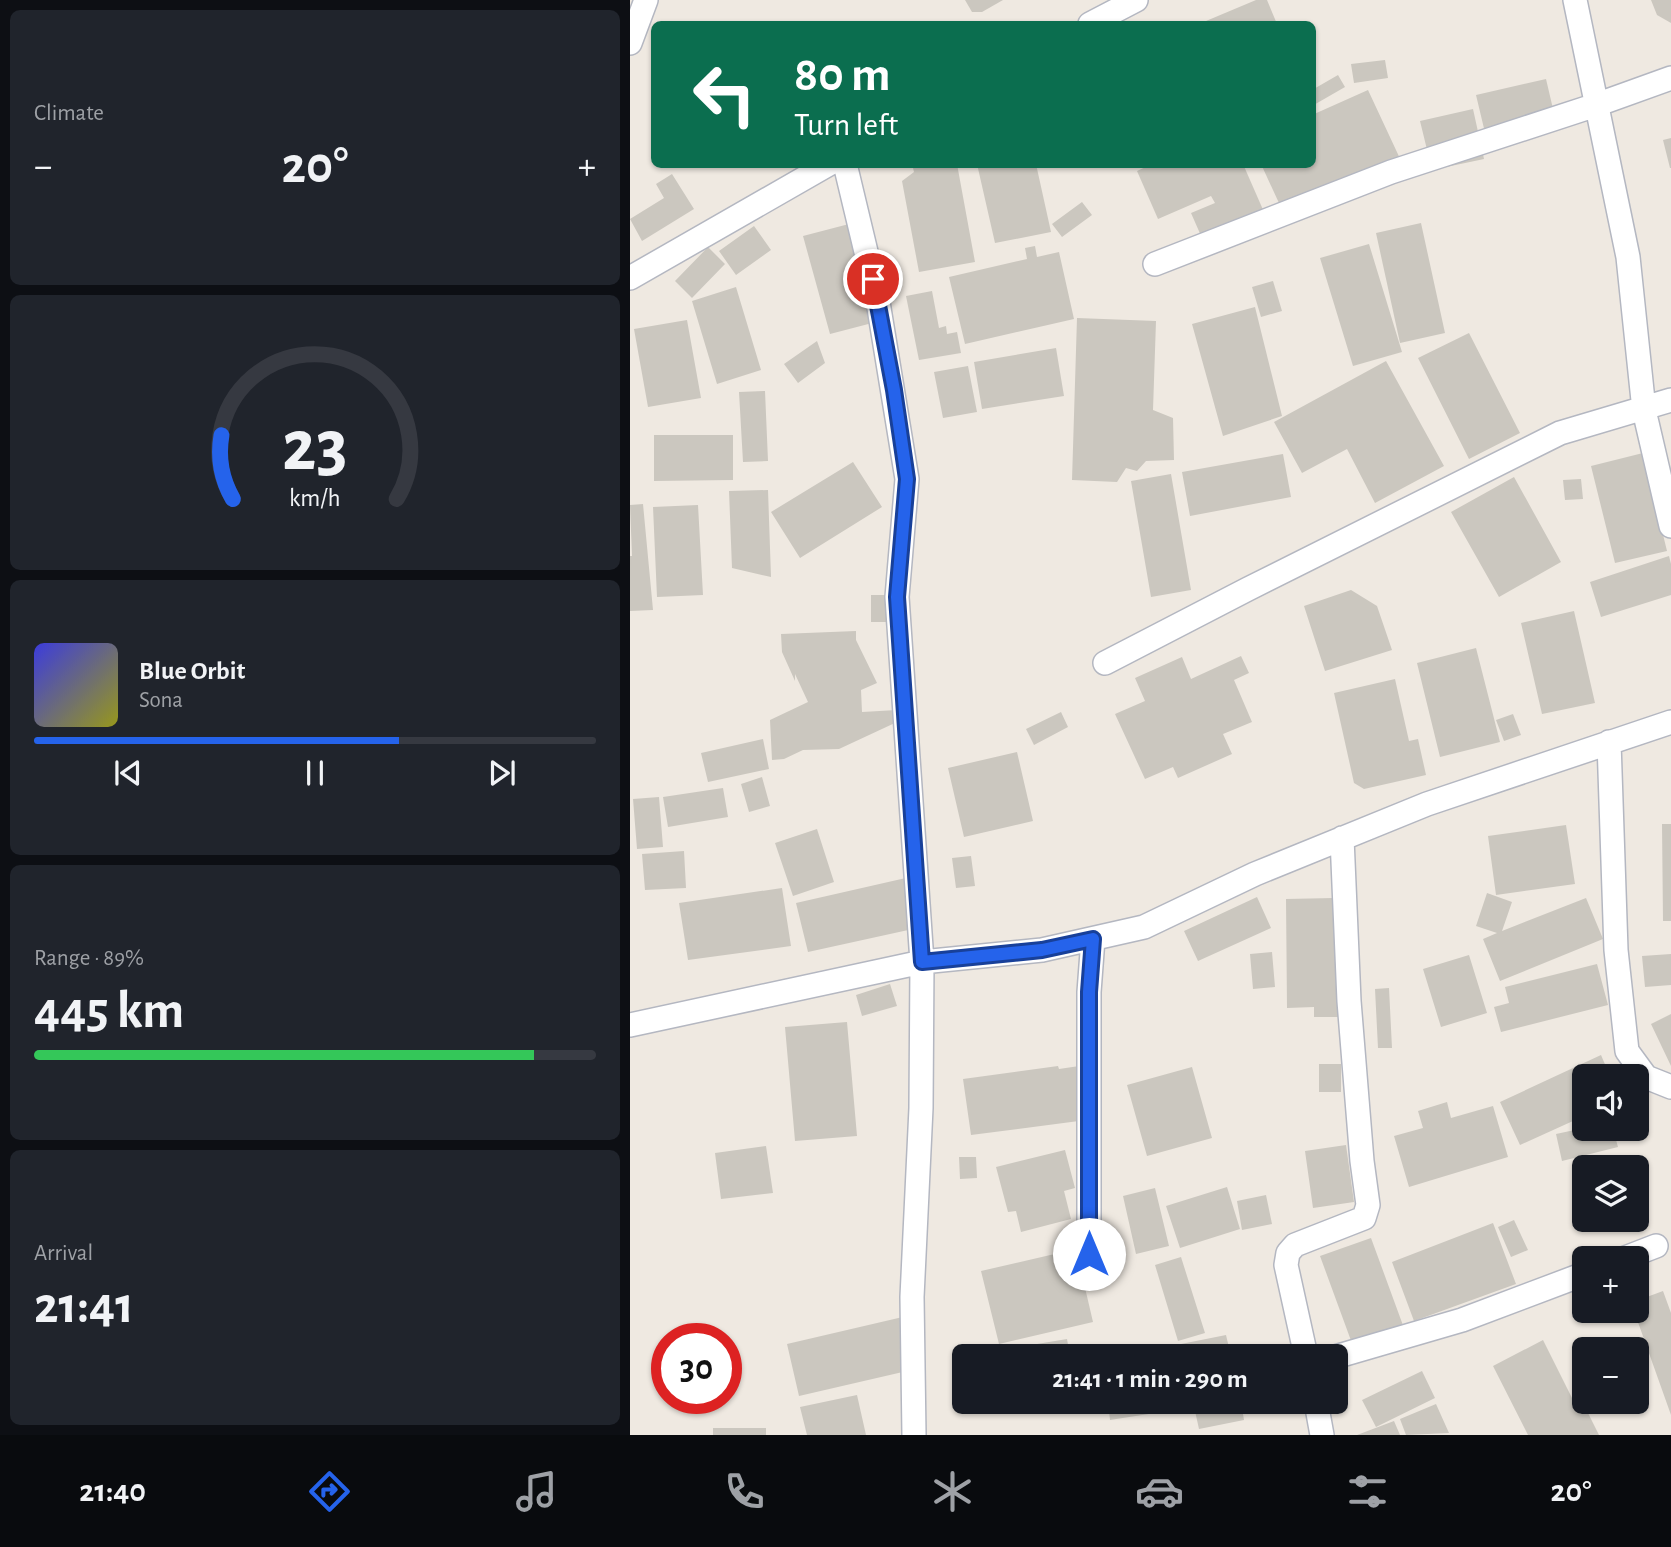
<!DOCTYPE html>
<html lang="en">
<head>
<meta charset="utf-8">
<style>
  :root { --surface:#171b24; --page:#20242c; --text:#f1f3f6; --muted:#9ea1a6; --line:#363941; --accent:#2563eb }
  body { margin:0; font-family:"Alegreya Sans",sans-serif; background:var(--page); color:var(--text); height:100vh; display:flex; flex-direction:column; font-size:26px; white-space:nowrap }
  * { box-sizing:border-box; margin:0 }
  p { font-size:23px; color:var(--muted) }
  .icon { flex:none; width:38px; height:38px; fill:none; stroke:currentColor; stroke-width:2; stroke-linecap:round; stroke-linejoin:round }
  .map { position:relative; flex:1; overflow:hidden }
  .panel { display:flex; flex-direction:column; gap:10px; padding:10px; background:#0d0f14; width:630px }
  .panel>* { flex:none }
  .hud { position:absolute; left:21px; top:21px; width:665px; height:147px; border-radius:10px; box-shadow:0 2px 5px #0004; background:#0b6e4f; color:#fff; overflow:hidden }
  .buttons { position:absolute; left:942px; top:1064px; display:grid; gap:14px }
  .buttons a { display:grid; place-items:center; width:77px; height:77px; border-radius:10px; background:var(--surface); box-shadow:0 2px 5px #0004; font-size:35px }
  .speed { position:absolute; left:21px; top:1323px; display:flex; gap:14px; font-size:35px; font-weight:700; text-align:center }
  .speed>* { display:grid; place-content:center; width:91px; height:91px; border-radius:50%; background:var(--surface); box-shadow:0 2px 5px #0004; line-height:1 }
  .speed .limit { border:10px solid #d22; background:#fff; color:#111 }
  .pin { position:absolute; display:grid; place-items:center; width:60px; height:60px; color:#fff; margin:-30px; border:4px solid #fff; border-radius:50%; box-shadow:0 2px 7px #0007 }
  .me { position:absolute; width:77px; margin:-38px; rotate:0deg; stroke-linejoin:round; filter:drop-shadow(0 0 5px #0008) }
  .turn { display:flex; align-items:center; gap:24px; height:147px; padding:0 28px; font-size:32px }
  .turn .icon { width:91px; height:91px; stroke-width:2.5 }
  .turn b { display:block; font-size:49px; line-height:60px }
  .big { font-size:52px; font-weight:700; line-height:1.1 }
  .panel .tile { flex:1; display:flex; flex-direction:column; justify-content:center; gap:10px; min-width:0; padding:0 24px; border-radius:10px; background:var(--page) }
  .panel .dial { align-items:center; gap:0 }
  .dial svg { height:182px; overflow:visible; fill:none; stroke:var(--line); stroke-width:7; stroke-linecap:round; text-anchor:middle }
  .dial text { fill:var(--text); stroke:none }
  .song { display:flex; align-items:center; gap:21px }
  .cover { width:84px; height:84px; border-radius:10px; background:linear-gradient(135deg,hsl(240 70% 55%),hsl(60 70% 35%)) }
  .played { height:7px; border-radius:4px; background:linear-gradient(90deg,var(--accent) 65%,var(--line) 65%) }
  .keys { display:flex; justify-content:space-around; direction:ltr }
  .heat { display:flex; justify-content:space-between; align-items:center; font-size:38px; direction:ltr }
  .charge { height:10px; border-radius:5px; background:linear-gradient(90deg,#34c759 89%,var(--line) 0) }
  .trip { position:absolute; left:322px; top:1344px; width:396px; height:70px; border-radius:10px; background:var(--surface); box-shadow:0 2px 5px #0004; font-weight:700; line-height:70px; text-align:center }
  .menu { display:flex; height:112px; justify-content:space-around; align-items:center; background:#090b0e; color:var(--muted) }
  .menu .icon { width:49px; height:49px }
  .menu .selected { color:var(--accent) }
  .menu b { font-size:32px; color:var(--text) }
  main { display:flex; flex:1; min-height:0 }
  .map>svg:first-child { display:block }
  .building { fill:#cbc7bf }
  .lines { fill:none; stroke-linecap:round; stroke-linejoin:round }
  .minor-casing { stroke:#b4b7c1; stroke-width:26 }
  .minor { stroke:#fff; stroke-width:23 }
  .route-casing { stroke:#184099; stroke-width:18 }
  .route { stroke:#2563eb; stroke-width:12 }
</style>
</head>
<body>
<main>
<section class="panel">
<div class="tile"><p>Climate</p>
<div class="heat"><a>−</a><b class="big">20°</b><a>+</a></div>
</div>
<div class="tile dial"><svg viewBox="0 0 100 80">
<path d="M14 69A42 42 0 1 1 86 69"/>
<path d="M14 69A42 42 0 0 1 9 41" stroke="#2563eb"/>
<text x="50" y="56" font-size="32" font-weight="700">23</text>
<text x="50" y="72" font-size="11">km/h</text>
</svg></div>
<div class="tile">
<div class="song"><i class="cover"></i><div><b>Blue Orbit</b><p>Sona</p></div></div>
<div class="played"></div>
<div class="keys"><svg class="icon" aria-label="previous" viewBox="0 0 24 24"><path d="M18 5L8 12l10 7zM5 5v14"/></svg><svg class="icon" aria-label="pause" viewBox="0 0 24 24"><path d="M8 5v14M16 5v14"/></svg><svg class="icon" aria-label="next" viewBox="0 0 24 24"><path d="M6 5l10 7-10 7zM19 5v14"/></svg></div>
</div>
<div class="tile"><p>Range · 89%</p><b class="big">445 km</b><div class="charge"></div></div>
<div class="tile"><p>Arrival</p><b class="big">21:41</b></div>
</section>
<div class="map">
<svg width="1041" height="1435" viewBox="0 0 1041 1435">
  <rect width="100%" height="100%" fill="#efe9e1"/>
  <!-- building -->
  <path class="building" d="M335 0H373L352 12H342Z
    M626 0H637L647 24H577L576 21Z
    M1021 0H1041V23L1027 15Z
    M755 60 758 78 724 83 721 64Z
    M708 75 715 87 682 106V90Z
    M916 79 927 126 857 141 846 95Z
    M738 90 773 165 654 214 631 164H682V115Z
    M843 109 854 159 802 170 790 121Z
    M1041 138V168H1040L1033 140Z
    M282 164H327L345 262 289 272 272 181 284 172Z
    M347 164H406L421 232 365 243Z
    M522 164H613L641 228 579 254 561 213 585 203 581 196 528 219 507 171Z
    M42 174 64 209 12 241 0 219 34 198 26 184Z
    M452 202 462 215 432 237 422 224Z
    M791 223 815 333 770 343 746 233Z
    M219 224 246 322 200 334 173 236Z
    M124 226 141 250 106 275 89 251Z
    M739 244 772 352 723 366 690 258Z
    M405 246 407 257 429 252 444 319 335 344 319 277 397 259 395 248Z
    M78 247 95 264 62 298 45 281Z
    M643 281 652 311 631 317 622 287Z
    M106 287 131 370 87 384 62 301Z
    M302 291 309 328 316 326 317 334 327 332 331 353 289 360 276 296Z
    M625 307 652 416 593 436 562 324Z
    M447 318 526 321 523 410 543 418 544 460 516 461 507 471 496 468 487 482 442 480Z
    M57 320 71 398 18 407 4 329Z
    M839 333 890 433 839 459 788 358Z
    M187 341 195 363 168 383 154 364Z
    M426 348 434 396 352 409 344 362Z
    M756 361 814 466 745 503 717 449 672 473 644 422Z
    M338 366 347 412 313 418 304 372Z
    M135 391 138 461 113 462 109 392Z
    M24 435H103V480L24 481Z
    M1013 453 1037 551 985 563 961 466Z
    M653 454 661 497 560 516 552 472Z
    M223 462 252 507 170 558 141 512Z
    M541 474 561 590 521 597 501 481Z
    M884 477 931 562 869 597 821 512Z
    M951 479 953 499 935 500 933 480Z
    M138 490 141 577 102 568 99 491Z
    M13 504 23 610 0 611V556H2L0 505Z
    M68 505 73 595 27 597 23 507Z
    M1039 556 1041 564V595L971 617 960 582Z
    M721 590 747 606 762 650 695 671 674 606Z
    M241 595H265L264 622H241Z
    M944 611 965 703 912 714 891 623Z
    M226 631V640L247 683 231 690 232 712 267 710V722L209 749 173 750 154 759 142 760 140 720 178 702 165 674V681L152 652 151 634Z
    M846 648 870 742 810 757 787 663Z
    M611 656 619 673 604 680 622 722 593 734 602 754 548 778 543 767 515 779 485 714 515 701 505 678 552 657 561 679Z
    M765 679 779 741 788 739 796 775 734 789 724 783 704 693Z
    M431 712 438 727 404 745 396 729Z
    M883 714 891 735 874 741 866 720Z
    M133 739 139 769 78 782 71 753Z
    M387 752 403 821 334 837 318 768Z
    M132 777 140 806 119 812 111 784Z
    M93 788 98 817 38 827 33 797Z
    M29 797 33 847 7 849 3 799Z
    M1032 824H1041V921H1033Z
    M936 825 945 884 866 895 858 836Z
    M187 829 204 882 163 896 145 843Z
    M54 851 56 888 15 890 12 854Z
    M341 856 345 886 326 888 322 858Z
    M289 875 301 925 178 952 166 903Z
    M152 888 161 946 58 960 49 903Z
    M857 893 882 902 872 931 956 898 973 939 870 981 853 939 867 933 846 926Z
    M627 897 641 928 568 961 554 931Z
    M704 898 706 987H720V1017H684V1007L657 1008 656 899Z
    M642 952 645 987 623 989 620 954Z
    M1041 954V985L1015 987 1012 956Z
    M839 955 857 1013 811 1027 793 969Z
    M967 964 978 1005 871 1032 864 1007 879 1003 875 987Z
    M260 984 267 1006 232 1016 226 995Z
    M759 988 762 1048H748L745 989Z
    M1041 1014V1066L1021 1024Z
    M217 1022 227 1136 165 1141 155 1027Z
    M971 1055 980 1076H954V1116L890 1145 870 1102Z
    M689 1064H711V1092H689Z
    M456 1065 464 1119 341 1135 333 1079 428 1066 429 1069Z
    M562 1067 582 1138 517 1156 497 1085Z
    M817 1102 821 1118 863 1106 878 1157 779 1187 764 1136 793 1128 788 1111Z
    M954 1128 983 1129 988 1147 932 1161 926 1134Z
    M716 1145 724 1202 683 1208 675 1151Z
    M136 1146 143 1193 91 1199 85 1153Z
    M435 1150 445 1188 434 1191 441 1219 391 1232 386 1211 378 1212 366 1167Z
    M329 1157H346L347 1178 330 1179Z
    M597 1187 610 1229 550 1248 536 1206Z
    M525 1188 539 1246 506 1254 493 1196Z
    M636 1195 642 1224 612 1230 607 1201Z
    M884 1220 898 1250 881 1257 868 1227Z
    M863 1223 886 1284 784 1321 762 1262Z
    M741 1238 778 1339 727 1357 690 1256Z
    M446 1249 463 1322 369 1344 351 1271Z
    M551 1257 575 1333 548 1341 525 1265Z
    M1033 1291 1041 1313V1415L1004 1311H1006V1301Z
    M277 1316 290 1368 169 1396 157 1344Z
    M596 1335 601 1356H553L551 1344Z
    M437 1339 440 1356H348L347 1354Z
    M913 1340 950 1414 957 1411 969 1435H898L863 1366Z
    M542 1350 543 1356H510V1355Z
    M792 1371 805 1398 746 1427 732 1400Z
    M227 1395 236 1435H177L170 1407Z
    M356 1402H383V1403L357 1407Z
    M478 1402H550L551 1409 480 1420Z
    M563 1402H611L614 1420 569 1429Z
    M806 1404 819 1433 776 1435 770 1419Z
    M764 1421 770 1435H727Z
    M83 1428H136V1435H83Z"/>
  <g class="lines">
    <defs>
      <path id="minor" d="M945 0 998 257 1014 410 1041 526
        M460 24 506 0
        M0 43 16 0
        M215 164 248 302 277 479 267 597 292 962 291 1108 282 1297 284 1435
        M525 264 761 172 966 105 1041 78
        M0 278 199 164
        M475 663 618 589 930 433 1041 400
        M979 742 986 950 997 1051 1016 1077 1041 1087
        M0 1025 292 962 412 950 514 927 625 874 797 804 1041 722
        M459 1254V992L463 939
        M995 1258 1026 1246
        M676 1356 656 1265 658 1253 665 1245 734 1218 738 1205 732 1161 719 1001 712 838
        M705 1357 832 1320 954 1274
        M686 1402 692 1435"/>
    </defs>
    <!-- minor casing -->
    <use href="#minor" class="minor-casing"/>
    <!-- minor -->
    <use href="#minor" class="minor"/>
  </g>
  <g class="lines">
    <defs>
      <path id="route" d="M243 279 264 390 277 479 267 597 292 962 412 950 463 939 459 992V1254"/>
    </defs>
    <!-- route casing -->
    <use href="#route" class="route-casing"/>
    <!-- route -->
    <use href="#route" class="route"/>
  </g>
</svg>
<div class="buttons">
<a><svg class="icon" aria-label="sound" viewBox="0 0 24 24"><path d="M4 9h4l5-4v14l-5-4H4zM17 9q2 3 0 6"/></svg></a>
<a><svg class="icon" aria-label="layers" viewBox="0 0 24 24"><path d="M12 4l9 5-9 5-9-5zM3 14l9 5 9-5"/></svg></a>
<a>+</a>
<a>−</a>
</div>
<div class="speed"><div class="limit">30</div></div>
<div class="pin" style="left:243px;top:279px;background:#d93025"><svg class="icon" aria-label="arrive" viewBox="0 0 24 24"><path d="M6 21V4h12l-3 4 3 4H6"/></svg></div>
<svg class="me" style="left:459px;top:1254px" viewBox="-20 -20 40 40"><circle r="19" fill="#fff"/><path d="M0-13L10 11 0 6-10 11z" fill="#2563eb"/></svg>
<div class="trip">21:41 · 1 min · 290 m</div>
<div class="hud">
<div class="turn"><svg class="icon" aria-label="left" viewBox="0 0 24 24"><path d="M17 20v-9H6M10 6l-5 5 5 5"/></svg><div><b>80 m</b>Turn left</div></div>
</div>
</div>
</main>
<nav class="menu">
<b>21:40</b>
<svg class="icon selected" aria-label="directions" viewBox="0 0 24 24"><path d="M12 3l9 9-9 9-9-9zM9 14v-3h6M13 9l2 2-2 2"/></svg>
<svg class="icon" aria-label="music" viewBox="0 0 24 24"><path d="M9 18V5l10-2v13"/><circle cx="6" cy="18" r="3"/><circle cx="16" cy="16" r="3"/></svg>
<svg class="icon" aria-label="phone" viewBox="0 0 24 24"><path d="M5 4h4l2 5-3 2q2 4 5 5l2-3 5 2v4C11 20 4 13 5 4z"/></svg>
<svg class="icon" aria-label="climate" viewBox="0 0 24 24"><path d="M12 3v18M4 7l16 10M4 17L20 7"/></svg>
<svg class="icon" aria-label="car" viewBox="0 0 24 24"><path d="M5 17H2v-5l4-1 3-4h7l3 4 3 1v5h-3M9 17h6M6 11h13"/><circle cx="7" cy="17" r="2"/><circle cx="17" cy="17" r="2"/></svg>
<svg class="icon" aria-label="filters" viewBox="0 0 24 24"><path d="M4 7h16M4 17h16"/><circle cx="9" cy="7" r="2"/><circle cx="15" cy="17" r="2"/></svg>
<b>20°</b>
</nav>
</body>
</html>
